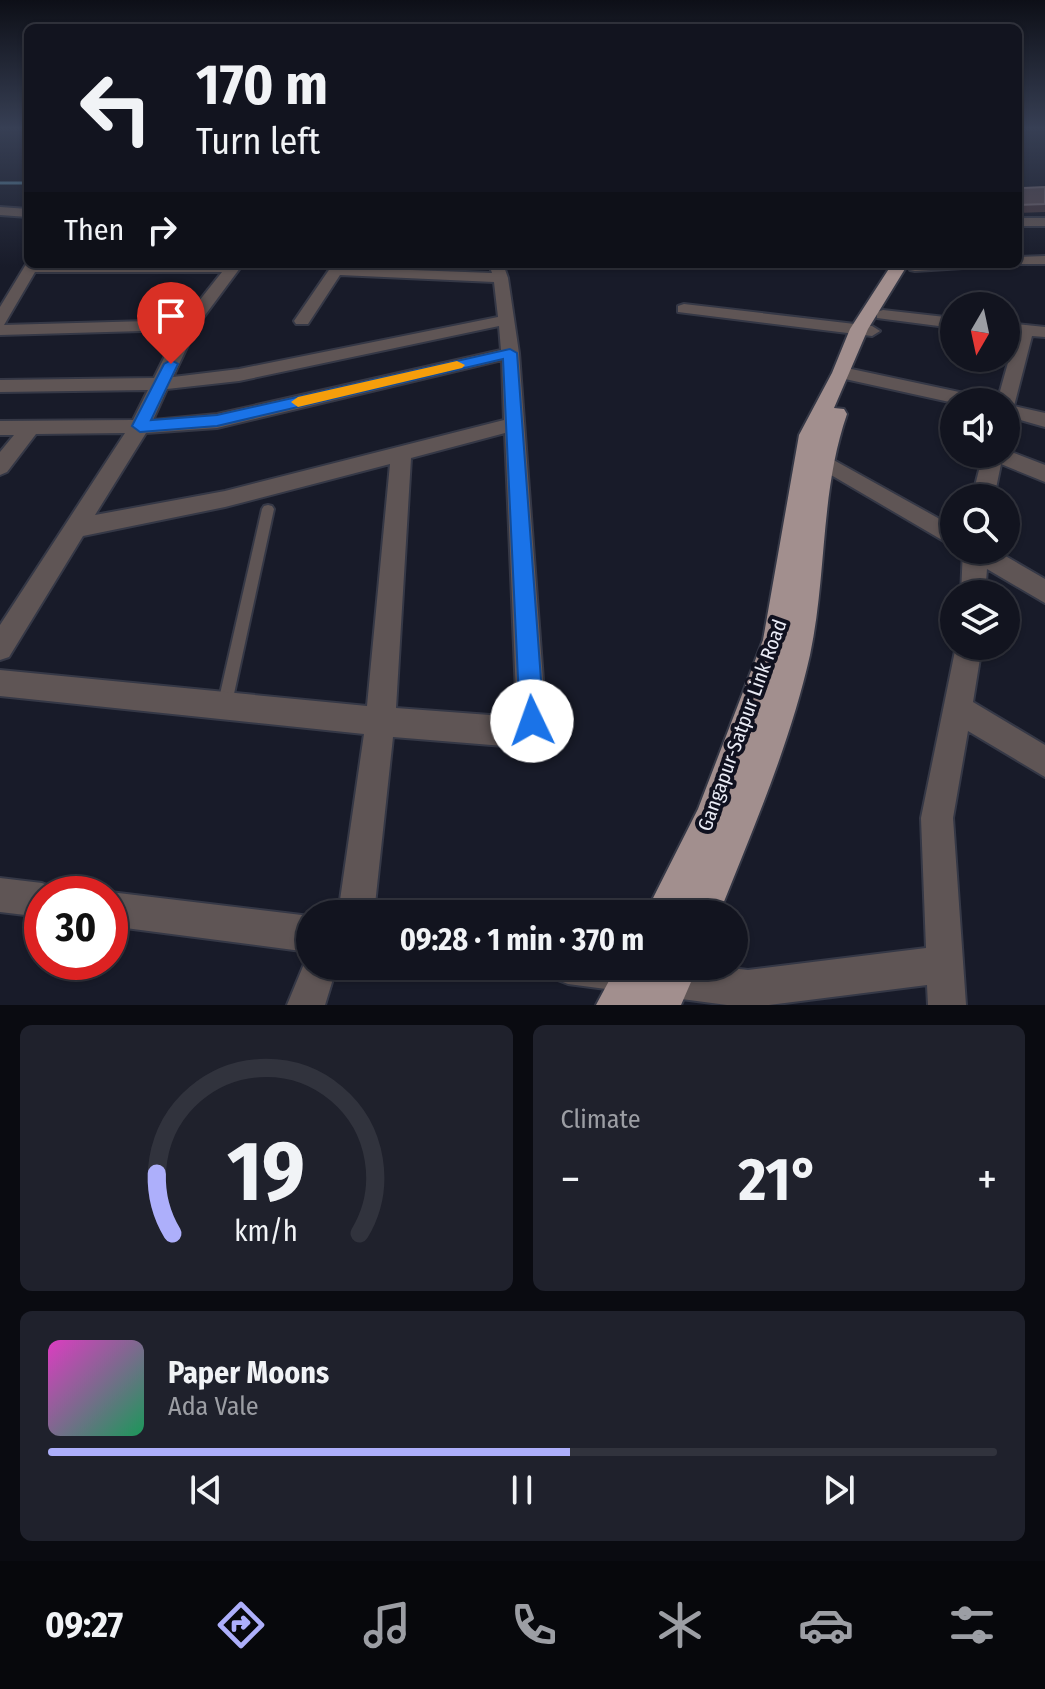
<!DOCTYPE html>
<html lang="en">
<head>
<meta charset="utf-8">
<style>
  :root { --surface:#12141f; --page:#1f212c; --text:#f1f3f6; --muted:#9c9ea4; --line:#31333d; --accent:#adaffb }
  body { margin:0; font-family:"Fira Sans Condensed",sans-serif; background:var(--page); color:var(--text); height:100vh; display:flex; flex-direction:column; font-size:30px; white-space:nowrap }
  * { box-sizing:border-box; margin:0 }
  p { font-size:26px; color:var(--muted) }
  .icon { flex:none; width:44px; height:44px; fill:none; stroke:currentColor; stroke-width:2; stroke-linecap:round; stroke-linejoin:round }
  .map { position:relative; height:1005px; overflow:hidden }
  .side { display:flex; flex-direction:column; gap:20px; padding:20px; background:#0a0b11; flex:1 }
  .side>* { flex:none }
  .banner { position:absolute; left:24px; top:24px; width:998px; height:244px; border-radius:12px; box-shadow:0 2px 6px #0004,0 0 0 2px var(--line); background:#12141f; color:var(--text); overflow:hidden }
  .needle { width:52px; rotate:189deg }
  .tools { position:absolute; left:940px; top:292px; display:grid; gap:16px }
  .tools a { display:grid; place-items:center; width:80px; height:80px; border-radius:50%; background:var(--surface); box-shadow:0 2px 6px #0004,0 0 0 2px var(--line); font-size:40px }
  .speed { position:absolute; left:24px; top:876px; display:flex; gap:16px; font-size:40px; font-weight:700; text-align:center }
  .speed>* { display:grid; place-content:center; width:104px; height:104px; border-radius:50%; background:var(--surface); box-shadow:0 2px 6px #0004,0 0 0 2px var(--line); line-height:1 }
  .speed .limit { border:12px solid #d22; background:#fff; color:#111 }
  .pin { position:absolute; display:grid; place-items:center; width:68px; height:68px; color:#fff; margin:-82px -34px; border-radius:50% 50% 50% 0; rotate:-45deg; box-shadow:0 0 8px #0007 }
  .pin .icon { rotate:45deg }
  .me { position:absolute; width:88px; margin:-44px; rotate:357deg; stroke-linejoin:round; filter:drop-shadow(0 0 6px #0008) }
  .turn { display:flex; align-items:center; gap:28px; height:168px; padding:0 40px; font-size:36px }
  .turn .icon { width:104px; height:104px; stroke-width:2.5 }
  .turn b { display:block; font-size:56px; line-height:68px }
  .then { display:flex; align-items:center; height:76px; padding:0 40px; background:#0003; gap:16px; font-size:30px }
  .big { font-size:60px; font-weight:700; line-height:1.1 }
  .side .widget { flex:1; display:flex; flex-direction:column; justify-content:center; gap:12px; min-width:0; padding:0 28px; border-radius:12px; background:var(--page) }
  .side .dial { align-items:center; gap:0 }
  .dial svg { height:208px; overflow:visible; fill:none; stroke:var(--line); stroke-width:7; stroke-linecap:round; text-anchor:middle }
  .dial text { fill:var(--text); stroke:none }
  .song { display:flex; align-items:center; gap:24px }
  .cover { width:96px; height:96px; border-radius:12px; background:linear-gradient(135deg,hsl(310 70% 55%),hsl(150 70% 35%)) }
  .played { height:8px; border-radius:4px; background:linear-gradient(90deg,var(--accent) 55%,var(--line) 55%) }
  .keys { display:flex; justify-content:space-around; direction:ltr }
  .heat { display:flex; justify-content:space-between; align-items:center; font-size:44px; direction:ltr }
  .side .tiles { flex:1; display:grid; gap:20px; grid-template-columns:1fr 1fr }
  .widget:last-child { grid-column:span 2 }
  .trip { position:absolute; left:296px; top:900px; width:452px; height:80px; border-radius:40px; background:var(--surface); box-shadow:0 2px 6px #0004,0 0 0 2px var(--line); font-weight:700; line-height:80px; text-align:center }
  .tab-bar { display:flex; height:128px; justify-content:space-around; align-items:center; background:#07080c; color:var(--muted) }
  .tab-bar .icon { width:56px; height:56px }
  .tab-bar .selected { color:var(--accent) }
  .tab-bar b { font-size:36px; color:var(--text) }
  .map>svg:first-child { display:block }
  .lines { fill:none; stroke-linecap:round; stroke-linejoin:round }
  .stream { stroke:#547f98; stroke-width:3 }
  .lane-casing { stroke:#353846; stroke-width:4 }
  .street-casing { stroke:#353846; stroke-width:4 }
  .primary-casing { stroke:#353846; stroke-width:4 }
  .lane { fill:#5f5555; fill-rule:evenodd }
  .street { fill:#5f5555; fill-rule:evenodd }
  .primary { fill:#a28f8e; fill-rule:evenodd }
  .wall { fill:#46383f }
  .building { fill:#584b52; stroke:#6f646c; stroke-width:2 }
  .route { fill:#1a73e8; stroke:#114b97; stroke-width:2 }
  .slow { fill:#f59e0b }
  .labels { text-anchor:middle; stroke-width:8; stroke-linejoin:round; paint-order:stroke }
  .street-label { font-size:20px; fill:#eaecf6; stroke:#10111f }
</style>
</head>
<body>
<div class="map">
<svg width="1045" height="1005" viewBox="0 0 1045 1005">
  <rect width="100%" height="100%" fill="#181b29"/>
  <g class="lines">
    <!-- stream -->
    <path class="stream" d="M0 183H28"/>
    <defs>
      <path id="lane" d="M268 505 272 506 274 509 232 703 230 708 225 710 220 708 218 703 262 509 264 506Z"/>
      <path id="street" d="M0 207 28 209V217L0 215Z
        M1018 218H1045V226H1018Z
        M1045 256V264H1013H1018V257Z
        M28 261V264H243L197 326 173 377 239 369 498 317 494 282 340 275 308 324H296L294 321 331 267 492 273 489 264H503L508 278 519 353 546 721 536 739 515 747 393 737 374 914H338L364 734 0 696V670L367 706 390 464 225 507 83 536 9 657 0 660V625L125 433 36 434 7 472 0 475V452L14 435H0V421L133 420 148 390 0 392V380L154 378 178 330 0 335V307ZM35 272H222L184 320 4 325ZM499 326 501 350 217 414 153 420 167 389 239 381ZM502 360 504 420 225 491 95 515 146 433 217 428ZM505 433 517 717 396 708 411 458Z
        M910 264H970L963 268 915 271 910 270Z
        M684 304 872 326 880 331 872 336 678 312V306Z
        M883 310 954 318V328L877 318V312Z
        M1006 323 1045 327V337L1032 336 1014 406 1045 413V427L1006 416V402H997L1016 334 1006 333Z
        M842 367 978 396 987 402 954 403 836 377 833 373Z
        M1006 450 1045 465V482L1001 464 994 498H972L983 454H1006Z
        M821 453 954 527V547L814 465 811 460Z
        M963 550H995L1045 579V603L987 569 985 594H961Z
        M956 646H982L973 702 1045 745V777L968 731 953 818 966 1005H928L927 985 769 1005H727L568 984 555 979 550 966H714L748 970 926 948 921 818Z
        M0 878 42 883 54 888 57 894H42V917L0 912Z
        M110 892 310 916V966H337L325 1005H287L309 952 110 926V894H104Z"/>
      <path id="primary" d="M892 264H908L868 329 834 408 844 409 847 414C820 492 827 575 810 655 790 744 753 829 719 914H645L698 809 763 640 799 435 832 373 850 329Z
        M617 966H698L681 1005H596Z"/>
    </defs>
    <!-- lane casing -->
    <use href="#lane" class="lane-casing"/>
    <!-- street casing -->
    <use href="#street" class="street-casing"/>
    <!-- primary casing -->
    <use href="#primary" class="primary-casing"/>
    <!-- lane -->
    <use href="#lane" class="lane"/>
    <!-- street -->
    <use href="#street" class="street"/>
    <!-- primary -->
    <use href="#primary" class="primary"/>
  </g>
  <!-- wall -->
  <path class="wall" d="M1018 182 1023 188 1045 187V212L1018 213Z
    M511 264H529V266L511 267Z"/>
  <!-- building -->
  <path class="building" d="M1018 182H1020L1023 188 1045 187V204L1018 205Z"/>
  <!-- sky -->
  <linearGradient id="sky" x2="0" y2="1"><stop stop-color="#0d0f17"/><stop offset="0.48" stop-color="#373f54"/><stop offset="1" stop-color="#373f54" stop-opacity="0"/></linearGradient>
  <rect width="1045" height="267" fill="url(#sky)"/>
  <!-- route -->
  <path class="route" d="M510 349 517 353 544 721 541 729 532 733 524 729 520 721 503 359 217 426 140 432 132 426 164 364 171 360 178 364 151 420 217 415Z"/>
  <!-- slow -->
  <path class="slow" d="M457 361 465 365 462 368 298 407 291 402 298 397Z"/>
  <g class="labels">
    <!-- street labels -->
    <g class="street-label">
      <text transform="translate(742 725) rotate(-70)" y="7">Gangapur-Satpur Link Road</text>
    </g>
  </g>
</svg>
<div class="tools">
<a><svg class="needle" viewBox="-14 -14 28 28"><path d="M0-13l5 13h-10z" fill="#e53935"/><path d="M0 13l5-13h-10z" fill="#9c9ea4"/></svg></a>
<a><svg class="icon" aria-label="sound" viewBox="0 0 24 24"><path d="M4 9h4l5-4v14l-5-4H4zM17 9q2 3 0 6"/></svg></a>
<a><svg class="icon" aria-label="search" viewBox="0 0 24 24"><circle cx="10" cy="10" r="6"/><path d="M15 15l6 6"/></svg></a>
<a><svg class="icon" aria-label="layers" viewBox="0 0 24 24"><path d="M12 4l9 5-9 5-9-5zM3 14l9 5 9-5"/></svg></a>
</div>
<div class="speed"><div class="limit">30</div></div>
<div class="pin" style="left:171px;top:364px;background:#d93025"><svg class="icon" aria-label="arrive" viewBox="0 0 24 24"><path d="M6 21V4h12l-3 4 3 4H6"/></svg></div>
<svg class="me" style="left:532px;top:721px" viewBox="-20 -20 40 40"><circle r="19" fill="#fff"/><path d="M0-13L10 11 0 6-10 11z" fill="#1a73e8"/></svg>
<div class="trip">09:28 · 1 min · 370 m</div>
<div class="banner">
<div class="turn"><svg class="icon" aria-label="left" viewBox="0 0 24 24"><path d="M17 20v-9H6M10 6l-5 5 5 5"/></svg><div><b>170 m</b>Turn left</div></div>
<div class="then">Then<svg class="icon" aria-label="right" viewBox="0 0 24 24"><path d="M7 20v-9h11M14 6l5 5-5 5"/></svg></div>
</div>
</div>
<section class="side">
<div class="tiles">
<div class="widget dial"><svg viewBox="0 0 100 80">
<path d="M14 69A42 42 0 1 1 86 69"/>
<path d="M14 69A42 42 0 0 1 8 46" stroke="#adaffb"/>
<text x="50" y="56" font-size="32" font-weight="700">19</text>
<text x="50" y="72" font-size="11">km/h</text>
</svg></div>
<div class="widget"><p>Climate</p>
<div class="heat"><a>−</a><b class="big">21°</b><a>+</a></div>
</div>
<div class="widget">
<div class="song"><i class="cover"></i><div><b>Paper Moons</b><p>Ada Vale</p></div></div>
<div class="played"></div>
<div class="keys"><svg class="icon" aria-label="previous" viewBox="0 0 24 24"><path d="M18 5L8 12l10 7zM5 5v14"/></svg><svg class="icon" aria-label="pause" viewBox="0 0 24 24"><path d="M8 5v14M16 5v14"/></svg><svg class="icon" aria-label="next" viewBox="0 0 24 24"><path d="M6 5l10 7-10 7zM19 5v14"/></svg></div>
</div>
</div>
</section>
<nav class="tab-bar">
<b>09:27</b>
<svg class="icon selected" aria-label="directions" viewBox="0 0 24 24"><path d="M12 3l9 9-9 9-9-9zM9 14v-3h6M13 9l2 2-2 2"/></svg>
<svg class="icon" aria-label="music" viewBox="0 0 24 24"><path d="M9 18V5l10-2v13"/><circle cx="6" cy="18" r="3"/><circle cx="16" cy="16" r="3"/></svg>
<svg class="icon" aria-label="phone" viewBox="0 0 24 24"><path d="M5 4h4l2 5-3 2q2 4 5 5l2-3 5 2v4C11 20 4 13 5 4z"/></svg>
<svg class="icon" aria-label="climate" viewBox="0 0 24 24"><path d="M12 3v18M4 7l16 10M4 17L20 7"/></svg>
<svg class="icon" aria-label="car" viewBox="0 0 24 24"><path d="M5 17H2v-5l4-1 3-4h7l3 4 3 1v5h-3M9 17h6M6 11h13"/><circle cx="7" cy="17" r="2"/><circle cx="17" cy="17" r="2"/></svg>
<svg class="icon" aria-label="filters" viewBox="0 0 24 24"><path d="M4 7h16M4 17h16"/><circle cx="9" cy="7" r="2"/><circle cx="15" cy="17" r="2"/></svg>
</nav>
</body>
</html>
